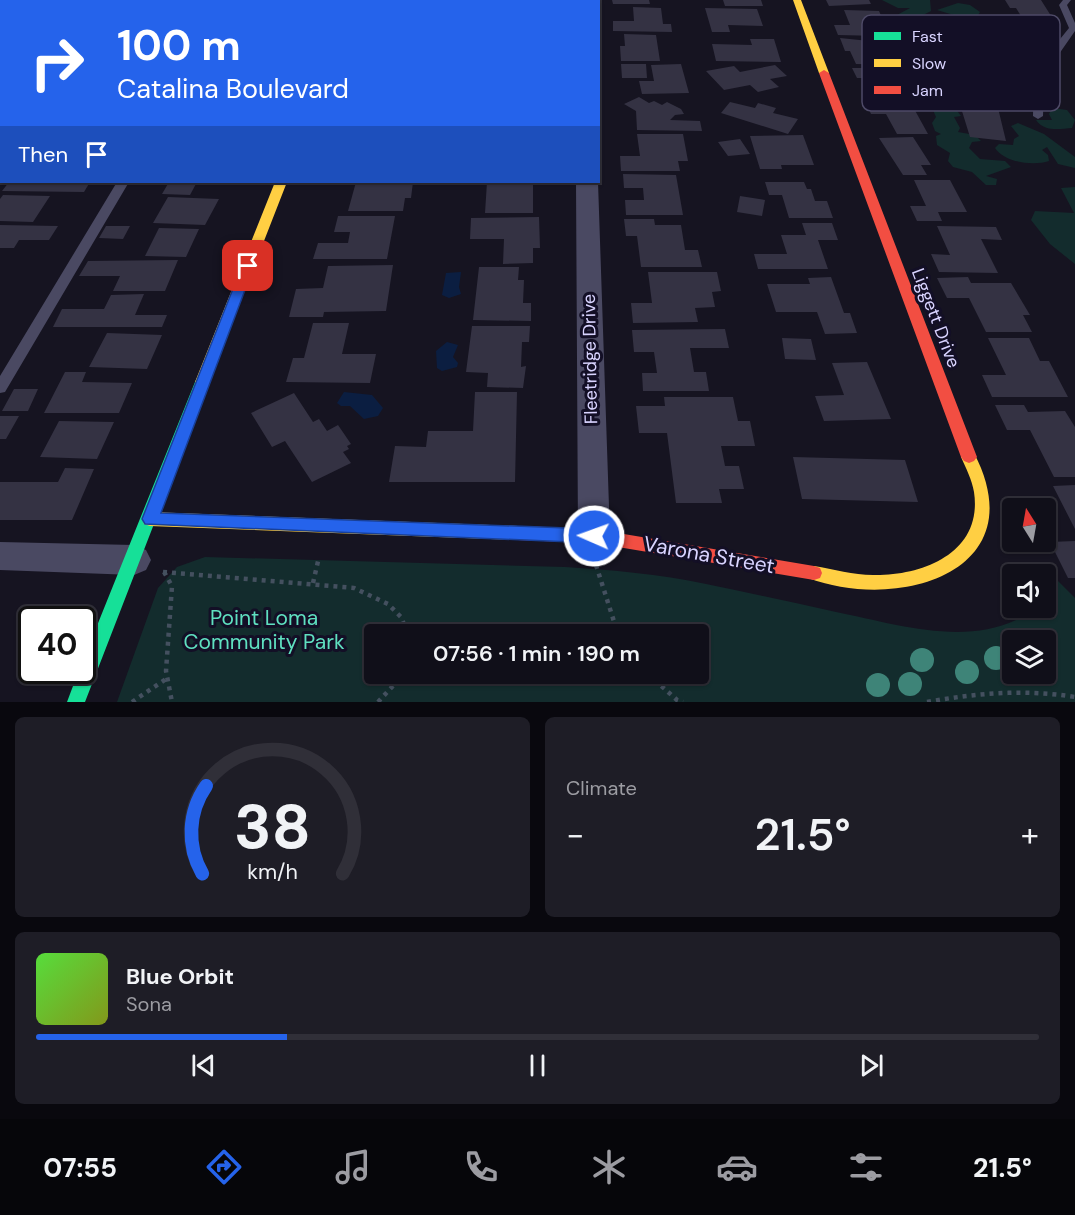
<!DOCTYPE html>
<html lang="en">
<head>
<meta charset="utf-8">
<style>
  :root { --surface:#100f19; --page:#1e1d26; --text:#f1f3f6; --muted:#9c9ca2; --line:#302f38; --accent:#2563eb }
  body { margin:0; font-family:"DM Sans",sans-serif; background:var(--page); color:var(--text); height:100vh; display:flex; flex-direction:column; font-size:22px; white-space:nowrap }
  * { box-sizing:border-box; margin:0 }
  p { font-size:20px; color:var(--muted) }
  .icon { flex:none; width:33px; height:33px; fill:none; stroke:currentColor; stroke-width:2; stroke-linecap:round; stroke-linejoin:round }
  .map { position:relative; height:702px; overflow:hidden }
  .side { display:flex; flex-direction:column; gap:15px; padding:15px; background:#09080e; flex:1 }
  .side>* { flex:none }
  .guide { position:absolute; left:0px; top:0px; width:600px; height:183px; box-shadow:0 2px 4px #0004,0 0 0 2px var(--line); background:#2563eb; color:#fff; overflow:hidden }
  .needle { width:39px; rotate:349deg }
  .buttons { position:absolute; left:1002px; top:498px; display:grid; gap:12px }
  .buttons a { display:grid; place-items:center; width:54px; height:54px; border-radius:6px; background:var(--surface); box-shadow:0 2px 4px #0004,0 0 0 2px var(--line); font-size:30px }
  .speed { position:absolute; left:18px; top:606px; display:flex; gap:12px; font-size:30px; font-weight:700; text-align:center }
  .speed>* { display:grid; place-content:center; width:78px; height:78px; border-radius:50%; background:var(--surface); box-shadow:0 2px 4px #0004,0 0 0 2px var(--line); line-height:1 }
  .speed .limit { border:3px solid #111; border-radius:9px; background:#fff; color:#111 }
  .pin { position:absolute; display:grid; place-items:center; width:51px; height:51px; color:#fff; margin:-26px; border-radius:12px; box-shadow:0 3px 9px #0006 }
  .me { position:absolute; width:66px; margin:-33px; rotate:272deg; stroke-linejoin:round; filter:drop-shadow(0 0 4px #0008) }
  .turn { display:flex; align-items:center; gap:21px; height:126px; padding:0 18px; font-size:27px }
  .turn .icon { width:78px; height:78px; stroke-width:2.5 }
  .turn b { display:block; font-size:42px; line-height:51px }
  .then { display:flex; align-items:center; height:57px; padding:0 18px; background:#0003; gap:12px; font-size:22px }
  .big { font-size:45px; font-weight:600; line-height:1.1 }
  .side .tile { flex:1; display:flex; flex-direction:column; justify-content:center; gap:9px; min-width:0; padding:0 21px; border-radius:9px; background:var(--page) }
  .side .dial { align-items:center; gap:0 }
  .dial svg { height:156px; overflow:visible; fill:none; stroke:var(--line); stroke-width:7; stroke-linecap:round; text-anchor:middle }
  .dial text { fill:var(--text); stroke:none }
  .song { display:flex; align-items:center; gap:18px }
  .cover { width:72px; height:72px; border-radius:9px; background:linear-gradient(135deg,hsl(110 70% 55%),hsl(70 70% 35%)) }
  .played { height:6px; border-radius:3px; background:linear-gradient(90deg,var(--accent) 25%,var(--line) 25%) }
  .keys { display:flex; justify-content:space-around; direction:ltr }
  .heat { display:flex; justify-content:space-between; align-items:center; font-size:33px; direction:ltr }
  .side .tiles { flex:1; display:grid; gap:15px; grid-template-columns:1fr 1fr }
  .tile:last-child { grid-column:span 2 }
  .trip { position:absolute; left:364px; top:624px; width:345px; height:60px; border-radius:6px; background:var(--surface); box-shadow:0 2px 4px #0004,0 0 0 2px var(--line); font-weight:600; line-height:60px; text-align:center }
  .menu { display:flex; height:96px; justify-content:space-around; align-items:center; background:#06060a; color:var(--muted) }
  .menu .icon { width:42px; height:42px }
  .menu .on { color:var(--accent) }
  .menu b { font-size:27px; color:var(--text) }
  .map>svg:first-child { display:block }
  .green { fill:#132c2d; fill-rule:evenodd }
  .water { fill:#0b1e41 }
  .building { fill:#343243 }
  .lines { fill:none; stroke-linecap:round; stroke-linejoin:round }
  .path { stroke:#44505f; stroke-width:4.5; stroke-dasharray:4 5; stroke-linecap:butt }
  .lane { fill:#4a4962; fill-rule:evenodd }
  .street { fill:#4a4962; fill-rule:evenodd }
  .fast { fill:#16e098; fill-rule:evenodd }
  .slow { fill:#ffcf43; fill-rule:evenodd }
  .jam { fill:#f24e42; fill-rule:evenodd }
  .tree { fill:#3e8478 }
  .route { fill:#2563eb; stroke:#184099; stroke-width:1.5 }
  .labels { text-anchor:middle; stroke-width:6; stroke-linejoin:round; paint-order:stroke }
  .street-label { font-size:18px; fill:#d9d4ff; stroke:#130f26 }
  .near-street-label { font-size:21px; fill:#d9d4ff; stroke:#130f26 }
  .near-park-label { font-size:21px; fill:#5fe0c0; stroke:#130f26 }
  .key { fill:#130f26; stroke:#4e4a67; stroke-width:1.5 }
  .key-label { font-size:16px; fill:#d9d4ff }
</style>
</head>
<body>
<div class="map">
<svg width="1075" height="702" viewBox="0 0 1075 702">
  <rect width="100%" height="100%" fill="#161421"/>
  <!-- green -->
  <path class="green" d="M882 0H930L931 11 923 15 928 26 924 28 912 19H900L897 15 910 8H898Z
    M958 3 970 5 980 12 977 17 967 19 937 10Z
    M938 93H946L961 103 955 108 961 116 954 117 960 128 958 132 975 135 981 141 972 142 969 148 980 159 1005 161 1011 167 986 176 997 179 996 185H986L972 172 953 167 948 161 950 153 937 145 936 136 941 134 935 131 932 123 936 117 933 110 942 105 926 102Z
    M1052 108 1067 110 1075 120 1072 128C1059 129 1044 132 1036 120H1052L1049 114Z
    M1018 123 1044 134 1075 157V168L1058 164 1047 147 1042 150 1048 155 1049 161C1034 166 1005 163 995 148L999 144 1013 145 1014 139 1019 136 1011 126Z
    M1075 187V264L1050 244 1031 220 1035 211 1074 213 1061 188Z
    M205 557 565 567C612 570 659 574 706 584 749 593 793 602 836 612 892 623 961 646 1016 620L1020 609 1045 616 1033 608H1046V588L1055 578 1075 598V702H117L158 588 177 567ZM375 634H699V674H375ZM1012 640H1046V674H1012Z"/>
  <!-- water -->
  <path class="water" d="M461 272 459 287 461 294 449 298 442 295 446 273Z
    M447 342 458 345 453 357 458 363 457 367 442 371 437 368 436 351Z
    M344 392 372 395 383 408 378 416 364 419 350 406H341L337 403Z"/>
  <!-- building -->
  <path class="building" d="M612 0H649L650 4H613Z
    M723 0H761L763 6H725Z
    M826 0H869L871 4 829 6Z
    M1005 0H1041L1053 19 1040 32 1012 24 1021 16 1016 8H1010Z
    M633 7 661 8 663 24H671L672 32 613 31V21H634Z
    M705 8 757 9 763 26 728 25 730 32H712Z
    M844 10 879 11 888 31 878 30 880 36 838 35 834 25H850Z
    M624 34 656 35 660 61H621L620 46H625Z
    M840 38 879 42 885 54H894L899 65 856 64 850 51H845Z
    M750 39H774L781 62 716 61 712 44 752 45Z
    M621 64H646L647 78H622Z
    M681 64 689 93 642 94 639 81H654L651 65Z
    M775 65 787 76 770 79 779 87 758 92 750 85 724 90 706 71 734 66 740 72Z
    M852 68H894L908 98 876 97 868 78H857Z
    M957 95 984 98 986 107 998 108 1006 141 970 137Z
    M639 97 649 103 654 101 662 105 667 102 681 109 684 114 675 115 670 120 700 121 702 131 637 130 636 111 624 104Z
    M865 101 912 105 928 134H897L886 114H871Z
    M730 102 755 108 758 103 776 108 773 113 798 119 788 134 721 113Z
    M637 134H683L688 161H678L680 171H621L620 156H640Z
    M803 135 814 165H781L782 169H760L750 136Z
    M913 137 931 165H921L927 175H903L879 138Z
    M740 139 750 154 728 156 718 142Z
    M623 174 676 175 683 215H626L625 200H644L643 188H624Z
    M914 180H950L967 212H938L942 221H917L910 206H926Z
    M9 182H90L84 192 2 191Z
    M169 182H197L190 195 162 194Z
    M356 182H413L411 198H405L403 211H348Z
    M487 182H533V213H485Z
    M765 182H804L807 189H811L815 201H827L833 218H789L782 195H769Z
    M3 195 50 196 33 222 0 221V199Z
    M740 196 765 200 762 216 737 212Z
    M168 197 219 199 205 225 153 223Z
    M338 216H395L387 259H313L318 243H348L350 232H334Z
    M539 217 540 248H533V263L503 264 504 239H470L471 218Z
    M624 219H654L655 225H681L685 250H698L702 267H641L637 236H626Z
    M802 223H832L838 240H818L828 269H758L754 254H787L781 235H806Z
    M0 225 58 226 49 240H19L14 248H0Z
    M106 226H130L123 239 99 238Z
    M937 226 996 227 1002 240 981 239 998 273 939 272 931 254 950 255Z
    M159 228 199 229 186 257 145 256Z
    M178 260 165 291H113L120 276H79L88 261Z
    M393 265 386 311 324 312 323 317H289L296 289 323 288 328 266Z
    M479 267H519L518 280H524L523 303H531V321L473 320Z
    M648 272H717L721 291 712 292 715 307 695 308 698 322 633 323 631 303H652Z
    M831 277 844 313H850L857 333 825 334 817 312H776L767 284H810L808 278Z
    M968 277 971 283H1011L1030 315H1023L1032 332H986L969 298H947L937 278Z
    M144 294 135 315H167L162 327H53L62 309H104L111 295Z
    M313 323H349L342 354H376L370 383 286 382 293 358H304Z
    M472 326H530L529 342H522L521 367 526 366 523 388 487 387 488 373 466 372Z
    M725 329 729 348H690L694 372H706L709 391H643L642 373H657L654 352H634L632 330Z
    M107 333 162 335 147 369 89 367Z
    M782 338 811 339 816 360 785 359Z
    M988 338H1029L1040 361H1049L1068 397H992L982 375H1006Z
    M867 362 891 419 824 421 815 396 844 395 832 363Z
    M65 372H86L82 382 132 383 119 413H44Z
    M14 389H38L28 411H2Z
    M475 392H517L515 482H389L395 446 426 447 428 431H473Z
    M294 393 313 422 319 419 327 431 338 425 351 444 347 446 349 449 343 452 351 463 312 482 285 441 272 447 251 413Z
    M664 397H733L738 421H750L755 446H721L725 466H739L744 489H719L722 503H676L667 433H639L636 406H665Z
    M995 405H1024L1028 412 1065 411 1075 427V477H1054L1030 430H1007Z
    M0 416H19L6 439H0Z
    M59 421 114 422 97 459 40 457Z
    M793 457 905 460 918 502 802 499Z
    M65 468 94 469 72 520H0V482H58Z
    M1075 485V529L1053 486Z
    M1075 541V578H1068L1050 542Z"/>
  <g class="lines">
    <!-- path -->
    <path class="path" d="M596 565 618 634
      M163 572 354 588 388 604 401 617 408 634
      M164 572 172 586 166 671 172 702
      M313 583 319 557
      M648 674 677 700 683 702
      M132 702 166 679
      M378 702 404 674
      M927 702C977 693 1025 689 1075 697"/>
    <!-- lane -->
    <path class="lane" d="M226 0H234L225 2Z
      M1063 0H1071L1067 5 1075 23V31L1050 67 1044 87 1043 116 1038 119 1033 116C1034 73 1042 61 1069 28L1059 5Z
      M117 182H129L5 392 0 393V376Z"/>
    <!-- street -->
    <path class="street" d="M109 0H125L108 2Z
      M576 0H592V2H576Z
      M0 74H2V86H0Z
      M0 139H2L0 153Z
      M576 182H598L610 536 605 546 594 550 583 546 578 536Z
      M0 542 134 545 146 550 151 560 146 570 134 575 0 570Z"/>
    <!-- fast -->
    <path class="fast" d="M202 377 207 378 209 382 85 702H67L79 670H82V663L195 382 197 378Z"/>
    <!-- slow -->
    <path class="slow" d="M347 0H355L346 2Z
      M793 0H801L829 73 827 75 819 73Z
      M275 182H287L209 382 207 386H197L195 382Z
      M969 451 974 453C1036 572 899 612 808 578L806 573 808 568 814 566C834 569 853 575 873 575 924 576 983 552 974 492 972 480 966 468 961 457L964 453Z
      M150 512 518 526 524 528 526 533 524 538 518 540 150 526 144 524 142 519 144 514Z"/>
    <!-- jam -->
    <path class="jam" d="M824 70 829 73 977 457 974 461 969 463 964 461 961 457 819 73Z
      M518 526 594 529 814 566 820 568 822 573 820 578 814 580 594 543 518 540 512 538 510 533 512 528Z"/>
  </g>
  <!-- trees -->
  <g class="tree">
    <circle cx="996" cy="658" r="12"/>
    <circle cx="922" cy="660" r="12"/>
    <circle cx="967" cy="672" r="12"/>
    <circle cx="910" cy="684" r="12"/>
    <circle cx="878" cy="685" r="12"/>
  </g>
  <!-- route -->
  <path class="route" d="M248 262 254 266 161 513 594 529 600 531 603 536 600 541 594 543 145 524 142 519 242 266Z"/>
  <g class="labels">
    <!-- street labels -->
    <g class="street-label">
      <text transform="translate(936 318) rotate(69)" y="6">Liggett Drive</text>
      <text transform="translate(590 359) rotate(-91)" y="6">Fleetridge Drive</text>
    </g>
    <!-- near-street labels -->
    <g class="near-street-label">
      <text transform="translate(709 555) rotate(10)" y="7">Varona Street</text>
    </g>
    <!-- near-park labels -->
    <g class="near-park-label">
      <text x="264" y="625">Point Loma<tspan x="264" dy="24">Community Park</tspan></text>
    </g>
  </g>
  <!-- legend -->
  <rect x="862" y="15" width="198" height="96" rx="9" class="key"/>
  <rect x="874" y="32" width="27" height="8" fill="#16e098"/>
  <rect x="874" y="59" width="27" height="8" fill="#ffcf43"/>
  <rect x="874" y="86" width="27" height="8" fill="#f24e42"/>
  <g class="key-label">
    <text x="912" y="42">Fast</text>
    <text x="912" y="69">Slow</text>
    <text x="912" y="96">Jam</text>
  </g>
</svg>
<div class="buttons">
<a><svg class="needle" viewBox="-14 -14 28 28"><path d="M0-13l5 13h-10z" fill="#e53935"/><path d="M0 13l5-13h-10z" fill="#9c9ca2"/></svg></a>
<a><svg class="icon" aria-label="sound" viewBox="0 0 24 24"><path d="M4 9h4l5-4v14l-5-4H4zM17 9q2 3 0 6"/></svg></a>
<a><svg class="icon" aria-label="layers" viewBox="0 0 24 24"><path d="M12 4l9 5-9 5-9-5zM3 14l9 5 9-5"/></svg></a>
</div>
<div class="speed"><div class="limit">40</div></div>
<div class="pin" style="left:248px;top:266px;background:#d93025"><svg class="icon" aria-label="arrive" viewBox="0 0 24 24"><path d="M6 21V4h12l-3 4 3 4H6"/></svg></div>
<svg class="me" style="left:594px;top:536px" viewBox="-20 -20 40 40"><circle r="17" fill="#2563eb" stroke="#fff" stroke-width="3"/><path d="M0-11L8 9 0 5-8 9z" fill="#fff"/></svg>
<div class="trip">07:56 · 1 min · 190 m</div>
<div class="guide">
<div class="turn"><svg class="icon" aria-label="right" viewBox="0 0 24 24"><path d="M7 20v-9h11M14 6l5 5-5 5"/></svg><div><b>100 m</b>Catalina Boulevard</div></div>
<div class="then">Then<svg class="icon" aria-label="arrive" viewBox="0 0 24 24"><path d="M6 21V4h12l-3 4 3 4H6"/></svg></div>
</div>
</div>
<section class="side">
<div class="tiles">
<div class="tile dial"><svg viewBox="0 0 100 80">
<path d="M14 69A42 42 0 1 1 86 69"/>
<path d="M14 69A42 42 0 0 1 16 24" stroke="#2563eb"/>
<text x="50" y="56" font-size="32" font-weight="700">38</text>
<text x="50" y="72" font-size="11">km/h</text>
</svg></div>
<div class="tile"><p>Climate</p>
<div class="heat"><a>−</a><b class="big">21.5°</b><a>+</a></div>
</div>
<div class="tile">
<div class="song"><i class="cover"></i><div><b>Blue Orbit</b><p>Sona</p></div></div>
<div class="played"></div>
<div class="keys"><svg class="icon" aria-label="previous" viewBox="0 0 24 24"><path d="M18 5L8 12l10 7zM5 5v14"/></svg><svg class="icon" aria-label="pause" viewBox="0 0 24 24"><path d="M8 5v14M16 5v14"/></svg><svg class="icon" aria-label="next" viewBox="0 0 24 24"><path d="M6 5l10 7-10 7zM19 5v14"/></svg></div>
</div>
</div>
</section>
<nav class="menu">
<b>07:55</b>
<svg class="icon on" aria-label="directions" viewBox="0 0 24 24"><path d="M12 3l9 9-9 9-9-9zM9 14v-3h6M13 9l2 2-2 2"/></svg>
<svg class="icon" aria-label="music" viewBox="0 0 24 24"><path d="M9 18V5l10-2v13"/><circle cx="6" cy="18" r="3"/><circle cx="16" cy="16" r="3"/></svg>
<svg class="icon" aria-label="phone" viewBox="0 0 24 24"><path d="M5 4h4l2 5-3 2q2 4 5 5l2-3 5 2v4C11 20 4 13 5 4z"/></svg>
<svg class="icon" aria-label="climate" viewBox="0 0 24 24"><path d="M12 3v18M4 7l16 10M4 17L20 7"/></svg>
<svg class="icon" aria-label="car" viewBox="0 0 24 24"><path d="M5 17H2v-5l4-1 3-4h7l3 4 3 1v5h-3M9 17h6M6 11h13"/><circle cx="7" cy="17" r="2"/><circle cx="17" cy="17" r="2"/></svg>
<svg class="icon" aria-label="filters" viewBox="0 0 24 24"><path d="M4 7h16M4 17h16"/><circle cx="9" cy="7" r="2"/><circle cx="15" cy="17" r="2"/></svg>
<b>21.5°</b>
</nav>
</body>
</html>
